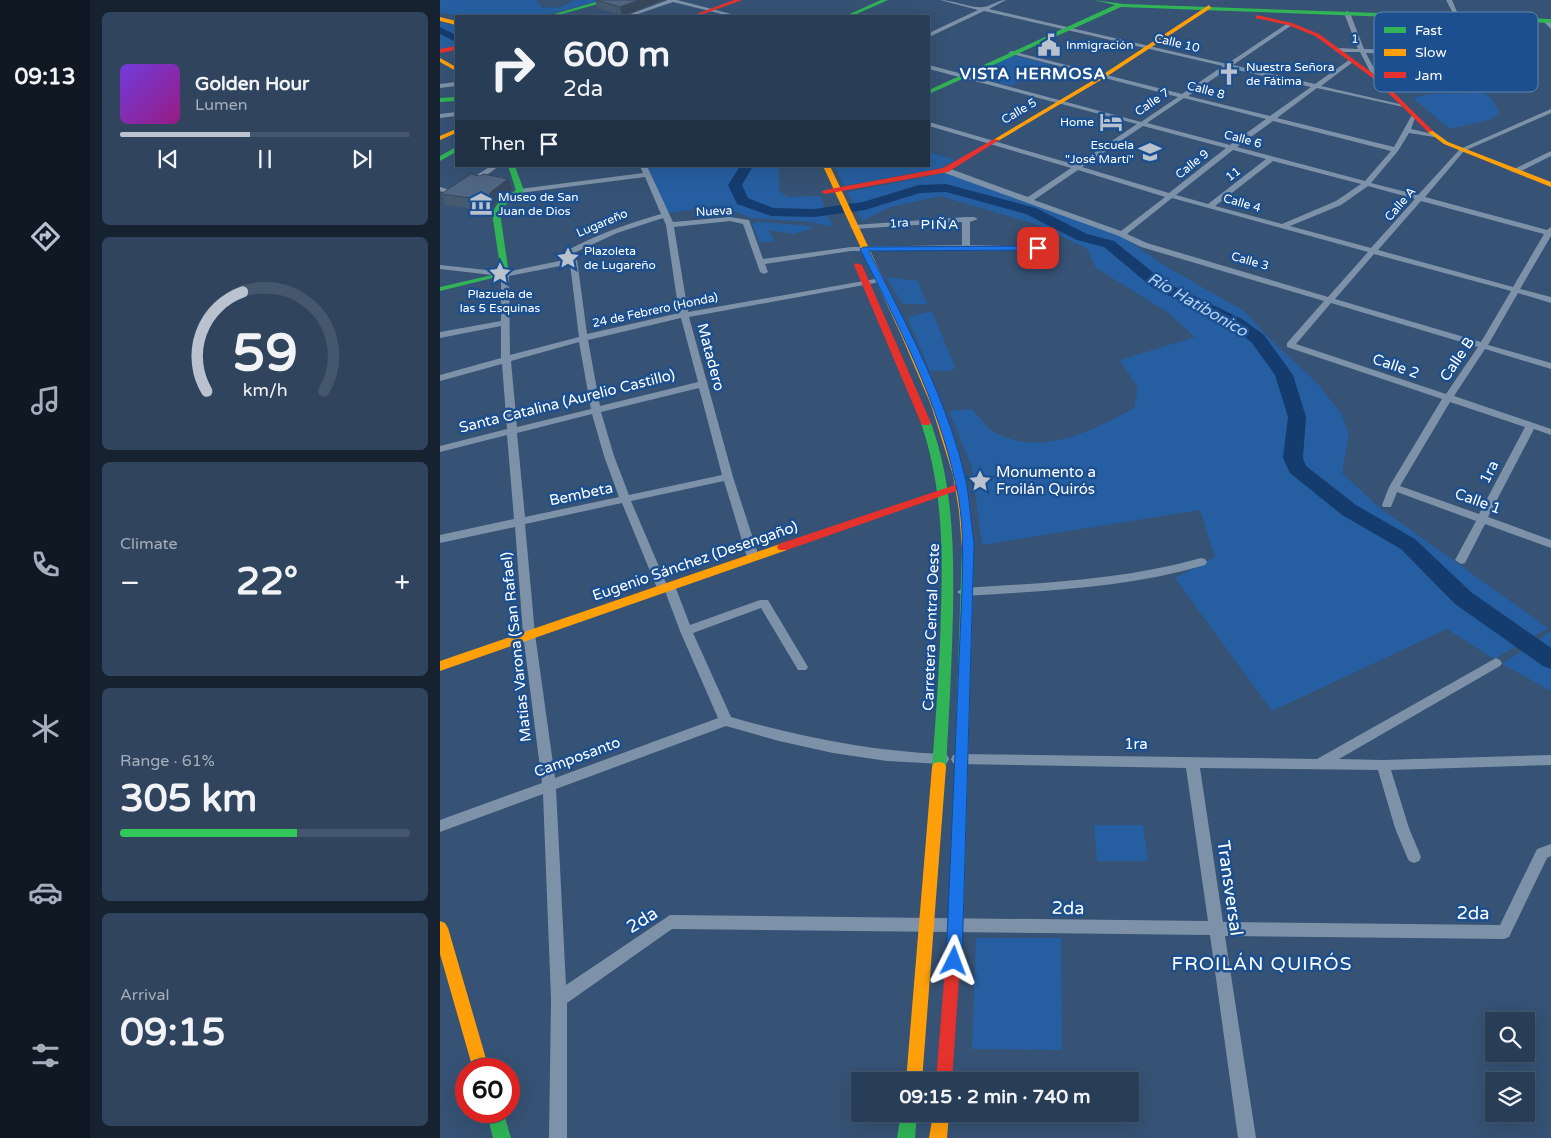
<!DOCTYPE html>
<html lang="en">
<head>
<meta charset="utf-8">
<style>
  :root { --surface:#283e57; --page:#30455d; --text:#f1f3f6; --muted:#a5aeba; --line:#44576d; --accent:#b9c2ce }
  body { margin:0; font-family:"Varela Round",sans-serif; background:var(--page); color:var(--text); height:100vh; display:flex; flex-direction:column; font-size:19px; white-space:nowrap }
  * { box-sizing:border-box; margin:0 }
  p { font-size:16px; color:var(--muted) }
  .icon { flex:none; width:28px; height:28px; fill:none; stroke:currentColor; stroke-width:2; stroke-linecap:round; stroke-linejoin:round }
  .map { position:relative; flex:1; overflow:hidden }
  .panel { display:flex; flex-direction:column; gap:12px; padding:12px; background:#162230; width:350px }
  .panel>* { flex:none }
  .guide { position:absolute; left:15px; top:15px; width:475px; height:152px; border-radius:0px; box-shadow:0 5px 20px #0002,0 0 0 1px var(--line); background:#283e57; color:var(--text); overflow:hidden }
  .controls { position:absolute; left:1045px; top:1012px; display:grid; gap:10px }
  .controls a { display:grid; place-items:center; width:50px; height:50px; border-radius:0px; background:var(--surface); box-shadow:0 5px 20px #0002,0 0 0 1px var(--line); font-size:25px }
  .speed { position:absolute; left:15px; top:1058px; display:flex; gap:10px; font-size:25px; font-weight:700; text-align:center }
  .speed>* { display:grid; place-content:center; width:65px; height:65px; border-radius:50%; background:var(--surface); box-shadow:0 5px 20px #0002,0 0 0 1px var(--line); line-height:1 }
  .speed .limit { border:8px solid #d22; background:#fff; color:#111 }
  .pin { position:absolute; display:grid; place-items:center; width:42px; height:42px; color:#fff; margin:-21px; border-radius:10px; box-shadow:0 2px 8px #0006 }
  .me { position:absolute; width:55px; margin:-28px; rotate:3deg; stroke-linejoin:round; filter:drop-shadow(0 0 4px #0008) }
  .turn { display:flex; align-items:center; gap:18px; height:105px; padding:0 25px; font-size:22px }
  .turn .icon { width:65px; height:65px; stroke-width:2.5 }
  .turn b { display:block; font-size:35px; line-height:42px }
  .then { display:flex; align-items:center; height:48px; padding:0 25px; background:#0003; gap:10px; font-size:19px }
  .big { font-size:38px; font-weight:700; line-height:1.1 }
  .panel .widget { flex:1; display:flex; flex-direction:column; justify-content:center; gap:8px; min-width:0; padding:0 18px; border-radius:8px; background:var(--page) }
  .panel .dial { align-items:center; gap:0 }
  .dial svg { height:130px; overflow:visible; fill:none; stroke:var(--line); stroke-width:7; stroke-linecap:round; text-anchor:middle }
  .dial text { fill:var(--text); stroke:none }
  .song { display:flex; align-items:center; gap:15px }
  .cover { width:60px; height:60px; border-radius:8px; background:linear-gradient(135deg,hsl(260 70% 55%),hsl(310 70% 35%)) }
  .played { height:5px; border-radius:2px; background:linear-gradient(90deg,var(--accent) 45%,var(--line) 45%) }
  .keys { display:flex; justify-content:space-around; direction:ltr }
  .heat { display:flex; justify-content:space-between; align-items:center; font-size:28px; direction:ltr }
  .charge { height:8px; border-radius:4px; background:linear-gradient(90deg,#34c759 61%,var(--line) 0) }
  .trip { position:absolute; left:411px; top:1072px; width:288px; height:50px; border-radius:0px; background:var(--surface); box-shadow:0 5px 20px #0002,0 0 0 1px var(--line); font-weight:700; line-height:50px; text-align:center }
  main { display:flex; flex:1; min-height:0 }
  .tabs { display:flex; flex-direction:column; width:90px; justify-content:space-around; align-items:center; background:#101923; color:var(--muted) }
  .tabs .icon { width:35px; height:35px }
  .tabs .active { color:var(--accent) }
  .tabs b { font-size:22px; color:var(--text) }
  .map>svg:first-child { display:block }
  .green { fill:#265fa1 }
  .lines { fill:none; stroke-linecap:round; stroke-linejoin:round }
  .river { fill:#153c6e; fill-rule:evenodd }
  .street { fill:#7d92a8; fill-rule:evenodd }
  .fast { fill:#30b455; fill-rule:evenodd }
  .slow { fill:#ff9f0a; fill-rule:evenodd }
  .jam { fill:#e5322d; fill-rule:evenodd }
  .wall { fill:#455971 }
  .shaded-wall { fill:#38485c }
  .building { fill:#506783; stroke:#38485c }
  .route { fill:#1a73e8; stroke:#114b97 }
  .labels { text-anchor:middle; stroke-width:5; stroke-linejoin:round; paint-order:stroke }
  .far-street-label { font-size:12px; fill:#fff; stroke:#1b4f8f }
  .far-poi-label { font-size:12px; fill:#fff; stroke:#1b4f8f; text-anchor:start }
  .far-neighbourhood-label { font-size:14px; letter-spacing:1px; fill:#fff; stroke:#1b4f8f }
  .street-label { font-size:15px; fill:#fff; stroke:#1b4f8f }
  .poi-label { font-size:15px; fill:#fff; stroke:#1b4f8f; text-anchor:start }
  .far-district-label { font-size:16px; font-weight:bold; letter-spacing:1px; fill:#fff; stroke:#1b4f8f }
  .water-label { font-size:16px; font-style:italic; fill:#b5d3f5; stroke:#1b4f8f }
  .near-street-label { font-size:18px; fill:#fff; stroke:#1b4f8f }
  .near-neighbourhood-label { font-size:19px; letter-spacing:1px; fill:#fff; stroke:#1b4f8f }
  .key { fill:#1b4f8f; stroke:#5f84b1; stroke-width:1 }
  .key-label { font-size:14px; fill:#fff }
</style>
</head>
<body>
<main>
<nav class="tabs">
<b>09:13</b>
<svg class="icon active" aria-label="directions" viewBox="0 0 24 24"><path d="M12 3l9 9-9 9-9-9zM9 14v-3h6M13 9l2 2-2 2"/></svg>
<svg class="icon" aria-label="music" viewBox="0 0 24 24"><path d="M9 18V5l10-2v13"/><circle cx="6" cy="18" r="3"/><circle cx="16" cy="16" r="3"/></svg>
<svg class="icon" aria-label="phone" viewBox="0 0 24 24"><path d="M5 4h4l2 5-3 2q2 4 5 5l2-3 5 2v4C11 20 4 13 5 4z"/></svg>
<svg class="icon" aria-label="climate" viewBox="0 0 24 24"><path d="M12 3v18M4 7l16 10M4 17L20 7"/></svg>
<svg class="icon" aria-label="car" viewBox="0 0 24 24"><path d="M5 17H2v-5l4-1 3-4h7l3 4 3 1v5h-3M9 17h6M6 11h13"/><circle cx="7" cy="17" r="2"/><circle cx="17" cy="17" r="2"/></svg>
<svg class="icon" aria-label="filters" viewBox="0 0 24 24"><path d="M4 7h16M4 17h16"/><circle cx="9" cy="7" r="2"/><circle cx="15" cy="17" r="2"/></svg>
</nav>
<section class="panel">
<div class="widget">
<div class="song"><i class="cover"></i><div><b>Golden Hour</b><p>Lumen</p></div></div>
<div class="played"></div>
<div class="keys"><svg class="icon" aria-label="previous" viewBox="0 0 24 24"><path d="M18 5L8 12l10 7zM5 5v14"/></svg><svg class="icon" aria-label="pause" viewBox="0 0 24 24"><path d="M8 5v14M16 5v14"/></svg><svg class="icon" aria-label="next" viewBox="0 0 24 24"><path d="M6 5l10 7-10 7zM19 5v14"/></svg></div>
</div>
<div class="widget dial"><svg viewBox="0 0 100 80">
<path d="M14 69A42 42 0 1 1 86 69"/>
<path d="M14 69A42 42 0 0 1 36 8" stroke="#b9c2ce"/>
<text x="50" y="56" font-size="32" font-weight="700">59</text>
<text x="50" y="72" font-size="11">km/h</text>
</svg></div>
<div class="widget"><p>Climate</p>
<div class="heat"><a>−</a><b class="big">22°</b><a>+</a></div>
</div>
<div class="widget"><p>Range · 61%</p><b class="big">305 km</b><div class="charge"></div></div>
<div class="widget"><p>Arrival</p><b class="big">09:15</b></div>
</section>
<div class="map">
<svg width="1111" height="1138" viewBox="0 0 1111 1138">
  <rect width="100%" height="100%" fill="#365274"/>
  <!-- green -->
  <path class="green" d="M0 0H96L102 8 121 7 135 0H163L102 16H17L0 12Z
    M0 22 16 26V46L0 49Z
    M572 55 611 65 571 86 530 76Z
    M1044 93 1051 98 1059 112 1052 119 1010 129 973 98 990 94Z
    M489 152 515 160 501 168 404 186 395 166H489Z
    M218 166H339V191L348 197 380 196 393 227 371 222 311 218 279 205 229 213 207 168Z
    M504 173 588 200 685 238 722 264 804 311 831 340 878 384 901 413 909 434 902 473 940 508 1108 628 1054 659 1007 629 832 711 735 578 775 557 760 510 542 545 532 468 509 411 532 409C539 416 547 429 556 433 602 457 652 431 694 408L698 388 680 360 755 337 727 312 656 268 647 249 598 225 500 196 451 207 422 221 407 192Z
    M317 222 372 226 371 229 353 234 329 230 334 241 320 243 312 224Z
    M446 277 478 281 487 304H463Z
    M492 311 515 367 512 371H490L469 321V317Z
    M1111 631V691L1062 664Z
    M654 825H703L708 861H657Z
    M536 938H621L622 1050 532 1049Z"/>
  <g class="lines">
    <!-- river -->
    <path class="river" d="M0 27 16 35V42L0 34Z
      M300 166H313L302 185 308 198 333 208 374 209 423 202 479 185 506 184 596 208 647 234 674 241 725 282 802 319 824 335 853 375 866 417 863 458 866 466 916 505 975 539 1031 592 1111 648V669L1103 666 1015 604 961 549 902 515 850 473 843 458 848 417 835 375 812 343 790 325 713 288 664 247 637 240 586 214 506 192 480 193 425 210 374 217 331 216 297 204 288 185Z"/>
    <!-- street -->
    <path class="street" d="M228 0H237L299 16H290L233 2 192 16H185Z
      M500 0C513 0 534 9 543 7 552 6 557 0 566 0L549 9 787 64 848 23H852V25L793 65 875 84 909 60H913V62L881 86 968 106V108L877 88 837 118 954 147 972 115H976L971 129 997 135 994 137 969 133 958 151 931 183 978 195 1020 149 1111 109V113L1024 151 985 197 1107 230 1111 227V236L1080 289 1111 297V303L1078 293 1048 345 1111 363V369L1045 349 1014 396 1111 429V435L1094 429 1048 517 1111 540V548L1045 524 1025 563 1021 564 1015 560 1036 521 957 492 951 507H943L942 505 949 487 1002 399 847 347V343L884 301 701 247 679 236 502 172V168H508L588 197 631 168 489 126V122L636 165 697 124 489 69V65L701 122 738 97 568 53 571 51 742 94 783 66 544 11 489 37V33L538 10ZM789 68 871 87 830 116 748 96ZM744 98 826 119 790 145 707 123ZM833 121 951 151 925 181 797 147ZM703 126 786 148 729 193 642 167ZM793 150 826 159 768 204 736 195ZM833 161 921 184 896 201 842 224 775 206ZM638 170 725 197 681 231 594 200ZM928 186 975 199 931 248 850 226 901 205ZM732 198 928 252 888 297 707 243 687 234ZM981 201 1104 234 1073 287 938 250ZM934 254 1071 291 1041 342 895 299ZM891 303 1038 347 1006 394 856 344ZM1010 402 1085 427 1039 514 960 486Z
      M1006 0H1012L1020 19H1016Z
      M907 11 910 13 924 49 992 51 995 53 992 55 926 53 939 78 934 79 920 52H897L894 50 897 48 918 49 904 13Z
      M1104 20H1108L1111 23V29L1104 22Z
      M16 82V86L0 88V84Z
      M16 112V116L0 118V114Z
      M1111 151V156L1077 173 1070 171Z
      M51 166H59L35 184H29V180Z
      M200 166H207L233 222 290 217 309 220 323 259 411 247 522 245V222L414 229 410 227 414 225 526 217H534L538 219 530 222V245L614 247 618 249 614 251 566 249 411 251 325 264 328 272 324 274 320 272 303 224 290 221 234 227 248 312 435 279 439 281 435 283 249 317 293 477 319 557 313 561 307 557 284 481 191 501 226 583H233L235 586 250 625 320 600H328L368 667 366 670H358L321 608 253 633 291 717C360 737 430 751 502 754L507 755 509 759 507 763 502 764 447 761 393 753 339 741 286 726 116 789 126 985 230 915 768 921 746 768 518 764 513 763 511 759 513 755 518 754 877 759 1056 658 1060 660 1062 663 1060 666 899 759 943 760 1111 755V765L951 770 969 828 981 857 979 861 974 863 969 861 967 857 955 828 938 770 760 768 783 922 1060 925 1097 849 1111 844V856L1107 858 1069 937 1064 939 785 936 816 1138H798L770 935 232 929 127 1003V1138H109L111 999 103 794 0 832V820L102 783 83 634 75 527 0 543V535L74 519 67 435 0 452V446L67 429 62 364 0 381V375L61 358V326L0 338V332L61 321V276L0 269V265L65 272 129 259V257H123V253C154 235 187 224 221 214L205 177 80 193 76 191 80 189 203 173ZM223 218 226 225 239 313 147 334 136 252 177 233ZM130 264 139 337 70 355 69 276ZM241 318 258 382 160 406 148 340ZM139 342 151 409 77 427 71 361ZM259 388 282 475 189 495 174 456 161 412ZM152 414 164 456 179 497 85 517 77 433ZM182 503 217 588 219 591H225L240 631 278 718 115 778 95 634 85 524Z
      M0 187 17 192 18 194 14 196 0 191Z
      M761 558 765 559 767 562 765 565C686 588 605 591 523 596L517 592 523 588C603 583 683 580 761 558Z"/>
    <!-- fast -->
    <path class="fast" d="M163 0H172L115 16H107Z
      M441 0H448L412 16H405Z
      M654 0 684 4 1111 19V23L681 7 489 94V90L675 5Z
      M16 97V101L0 102V98Z
      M16 147V152L0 161V156Z
      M68 166H75L84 191 64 206 60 213 69 274 0 291V287L61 273 52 213 58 203 76 190Z
      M486 420 491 423C513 485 514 546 513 611 512 663 509 715 506 767L504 771 499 772 494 771 492 767C496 715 500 663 501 611 503 546 502 485 481 423Z
      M528 545 534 549 524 905 522 910 517 912 512 910 510 905 522 549Z
      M46 1111H63L71 1138H53Z
      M461 1114H477L475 1138H457Z"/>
    <!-- slow -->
    <path class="slow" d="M769 5 771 8 666 77 558 141 553 140 662 75Z
      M0 17 16 21V25L0 21Z
      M0 58 16 67V71L0 62Z
      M16 129V133L0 140V136Z
      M990 129 1008 142 1111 182V187L1004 144 988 132 987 131Z
      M383 166H390L471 337 501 405 523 475 530 511 534 549 532 552 528 553 522 549 519 511 513 475 491 405 462 337Z
      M343 543 347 544 349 547 347 550 0 671V661Z
      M499 762 504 763 506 767 482 1081H466L492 767 494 763Z
      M0 921 5 923 8 928 49 1069H33L0 954Z
      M493 1114H509L507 1138H489Z"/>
    <!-- jam -->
    <path class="jam" d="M294 0H302L258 16H251Z
      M817 15 852 23 879 34 938 77 993 131 988 132 934 79 875 36 848 25 815 18Z
      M16 46V50L0 53V49Z
      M554 139 559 140 508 172 385 194 381 192 385 190 503 168Z
      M415 263 422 265 491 423 489 425H483L481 423 414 265Z
      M518 484 523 487 522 489 347 550H339L337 547 339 544Z
      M517 898 522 900 524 905 512 1081H496L510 905 512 900Z"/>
  </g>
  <!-- wall -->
  <path class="wall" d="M155 0H223L182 16 157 8Z
    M72 189 56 202 50 211 5 205 1 194Z"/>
  <!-- shaded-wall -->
  <path class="shaded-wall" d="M199 0H223L182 16 180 7Z
    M68 179 72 189 56 202 50 211 46 200 52 191Z"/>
  <!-- building -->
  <path class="building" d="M156 0H199L180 7Z
    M31 174 40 176 44 174 68 179 52 191 46 200 1 194Z"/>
  <!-- route -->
  <path class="route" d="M598 246 602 248 601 250 429 251C467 326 510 404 527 486 530 505 531 524 534 543L522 961 519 967 514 969 509 967 506 961 522 591C523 556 524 520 516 485 498 402 458 324 420 249L424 247Z"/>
  <!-- icons -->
  <defs>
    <symbol id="civic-bare" viewBox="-9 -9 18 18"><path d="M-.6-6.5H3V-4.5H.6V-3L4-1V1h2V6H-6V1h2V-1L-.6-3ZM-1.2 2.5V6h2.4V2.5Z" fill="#b9c2ce" stroke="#1b4f8f" stroke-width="2.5" paint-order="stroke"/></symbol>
    <symbol id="church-bare" viewBox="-9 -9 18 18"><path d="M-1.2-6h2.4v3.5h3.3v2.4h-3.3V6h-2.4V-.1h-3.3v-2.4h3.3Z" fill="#b9c2ce" stroke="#1b4f8f" stroke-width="2.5" paint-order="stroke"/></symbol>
    <symbol id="hotel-bare" viewBox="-9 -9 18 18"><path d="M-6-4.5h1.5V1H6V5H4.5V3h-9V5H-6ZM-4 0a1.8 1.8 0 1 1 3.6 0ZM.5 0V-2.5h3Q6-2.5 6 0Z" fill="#b9c2ce" stroke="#1b4f8f" stroke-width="2.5" paint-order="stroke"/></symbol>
    <symbol id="school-bare" viewBox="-9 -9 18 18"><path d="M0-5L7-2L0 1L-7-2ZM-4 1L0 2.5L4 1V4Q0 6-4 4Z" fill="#b9c2ce" stroke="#1b4f8f" stroke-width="2.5" paint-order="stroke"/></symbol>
    <symbol id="museum-bare" viewBox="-9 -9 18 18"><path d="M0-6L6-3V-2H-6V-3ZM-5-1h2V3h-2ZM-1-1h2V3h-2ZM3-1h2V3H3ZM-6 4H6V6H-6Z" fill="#b9c2ce" stroke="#1b4f8f" stroke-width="2.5" paint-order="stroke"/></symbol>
    <symbol id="sight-bare" viewBox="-9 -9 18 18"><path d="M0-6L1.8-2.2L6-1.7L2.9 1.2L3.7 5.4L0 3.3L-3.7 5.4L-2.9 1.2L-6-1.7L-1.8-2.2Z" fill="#b9c2ce" stroke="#1b4f8f" stroke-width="2.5" paint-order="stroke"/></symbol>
  </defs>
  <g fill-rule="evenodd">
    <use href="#civic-bare" x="593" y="29" width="32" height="32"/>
    <use href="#church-bare" x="773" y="58" width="32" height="32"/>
    <use href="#hotel-bare" x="655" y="106" width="32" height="32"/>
    <use href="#school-bare" x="694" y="136" width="32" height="32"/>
    <use href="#museum-bare" x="25" y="188" width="32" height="32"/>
    <use href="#sight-bare" x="112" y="242" width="32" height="32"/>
    <use href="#sight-bare" x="44" y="257" width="32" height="32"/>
    <use href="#sight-bare" x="524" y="465" width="32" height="32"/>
  </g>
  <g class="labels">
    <!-- far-street labels -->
    <g class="far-street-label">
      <text transform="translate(915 39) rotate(2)" y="4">1</text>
      <text transform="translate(737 43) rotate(13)" y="4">Calle 10</text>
      <text transform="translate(766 90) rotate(15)" y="4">Calle 8</text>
      <text transform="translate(712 102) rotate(-35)" y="4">Calle 7</text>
      <text transform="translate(579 111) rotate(-31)" y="4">Calle 5</text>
      <text transform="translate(803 139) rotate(15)" y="4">Calle 6</text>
      <text transform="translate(752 164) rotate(-39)" y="4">Calle 9</text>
      <text transform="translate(793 174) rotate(-38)" y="4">11</text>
      <text transform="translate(802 203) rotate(16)" y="4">Calle 4</text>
      <text transform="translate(960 204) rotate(-49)" y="4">Calle A</text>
      <text transform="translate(274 211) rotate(-3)" y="4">Nueva</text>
      <text transform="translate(162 223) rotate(-23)" y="4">Lugareño</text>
      <text transform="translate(459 223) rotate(-4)" y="4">1ra</text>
      <text transform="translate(810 261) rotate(16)" y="4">Calle 3</text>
      <text transform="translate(215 310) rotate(-12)" y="4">24 de Febrero (Honda)</text>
    </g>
    <!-- far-poi labels -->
    <g class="far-poi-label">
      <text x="626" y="49">Inmigración</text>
      <text x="806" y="71">Nuestra Señora<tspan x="806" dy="14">de Fátima</tspan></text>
      <text x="654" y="126" text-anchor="end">Home</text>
      <text x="694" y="149" text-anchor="end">Escuela<tspan x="694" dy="14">"José Martí"</tspan></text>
      <text x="58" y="201">Museo de San<tspan x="58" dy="14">Juan de Dios</tspan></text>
      <text x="144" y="255">Plazoleta<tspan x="144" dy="14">de Lugareño</tspan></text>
      <text x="60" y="298" text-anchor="middle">Plazuela de<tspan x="60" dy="14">las 5 Esquinas</tspan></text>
    </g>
    <!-- far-neighbourhood labels -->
    <g class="far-neighbourhood-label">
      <text x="500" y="229">PIÑA</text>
    </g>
    <!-- street labels -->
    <g class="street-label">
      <text transform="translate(271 357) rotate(75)" y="5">Matadero</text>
      <text transform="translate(1017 359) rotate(-56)" y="5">Calle B</text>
      <text transform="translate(956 366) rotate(19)" y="5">Calle 2</text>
      <text transform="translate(127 401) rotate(-14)" y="5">Santa Catalina (Aurelio Castillo)</text>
      <text transform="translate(1049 472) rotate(-63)" y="5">1ra</text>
      <text transform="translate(141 494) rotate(-12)" y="5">Bembeta</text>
      <text transform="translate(1038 501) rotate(20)" y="5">Calle 1</text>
      <text transform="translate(255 561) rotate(-19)" y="5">Eugenio Sánchez (Desengaño)</text>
      <text transform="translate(491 627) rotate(-88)" y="5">Carretera Central Oeste</text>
      <text transform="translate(76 647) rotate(-96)" y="5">Matías Varona (San Rafael)</text>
      <text x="696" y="749">1ra</text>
      <text transform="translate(137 757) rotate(-20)" y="5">Camposanto</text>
    </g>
    <!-- poi labels -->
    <g class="poi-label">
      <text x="556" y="477">Monumento a<tspan x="556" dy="17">Froilán Quirós</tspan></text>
    </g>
    <!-- far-district labels -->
    <g class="far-district-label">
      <text x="593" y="79">VISTA HERMOSA</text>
    </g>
    <!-- water labels -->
    <g class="water-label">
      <text transform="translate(758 304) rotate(30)" y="6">Río Hatibonico</text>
    </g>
    <!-- near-street labels -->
    <g class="near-street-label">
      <text transform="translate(790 888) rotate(82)" y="6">Transversal</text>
      <text transform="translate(628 908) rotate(1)" y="6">2da</text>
      <text transform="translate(1033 913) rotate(1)" y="6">2da</text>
      <text transform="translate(202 920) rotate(-32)" y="6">2da</text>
    </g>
    <!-- near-neighbourhood labels -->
    <g class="near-neighbourhood-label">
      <text x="822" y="970">FROILÁN QUIRÓS</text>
    </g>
  </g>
  <!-- legend -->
  <rect x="934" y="12" width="164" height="80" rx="8" class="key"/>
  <rect x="944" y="27" width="22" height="6" fill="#30b455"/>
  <rect x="944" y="49" width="22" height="7" fill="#ff9f0a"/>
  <rect x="944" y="72" width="22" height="6" fill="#e5322d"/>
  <g class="key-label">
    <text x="975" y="35">Fast</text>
    <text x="975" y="57">Slow</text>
    <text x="975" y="80">Jam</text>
  </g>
</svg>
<div class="controls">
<a><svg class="icon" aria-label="search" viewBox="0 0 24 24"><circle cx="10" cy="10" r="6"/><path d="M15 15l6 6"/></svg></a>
<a><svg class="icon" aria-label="layers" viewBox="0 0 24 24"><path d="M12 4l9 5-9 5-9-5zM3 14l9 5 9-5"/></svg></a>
</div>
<div class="speed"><div class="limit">60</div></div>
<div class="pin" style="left:598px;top:248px;background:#d93025"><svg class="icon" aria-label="arrive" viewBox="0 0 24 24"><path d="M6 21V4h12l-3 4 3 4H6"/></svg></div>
<svg class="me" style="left:514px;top:961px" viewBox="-20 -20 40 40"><path d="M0-17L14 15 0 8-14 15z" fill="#1a73e8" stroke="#fff" stroke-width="4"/></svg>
<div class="trip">09:15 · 2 min · 740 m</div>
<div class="guide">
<div class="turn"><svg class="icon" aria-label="right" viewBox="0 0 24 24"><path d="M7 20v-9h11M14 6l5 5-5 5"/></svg><div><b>600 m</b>2da</div></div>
<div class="then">Then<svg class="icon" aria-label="arrive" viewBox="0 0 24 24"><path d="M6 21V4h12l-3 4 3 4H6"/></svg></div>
</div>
</div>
</main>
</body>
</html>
